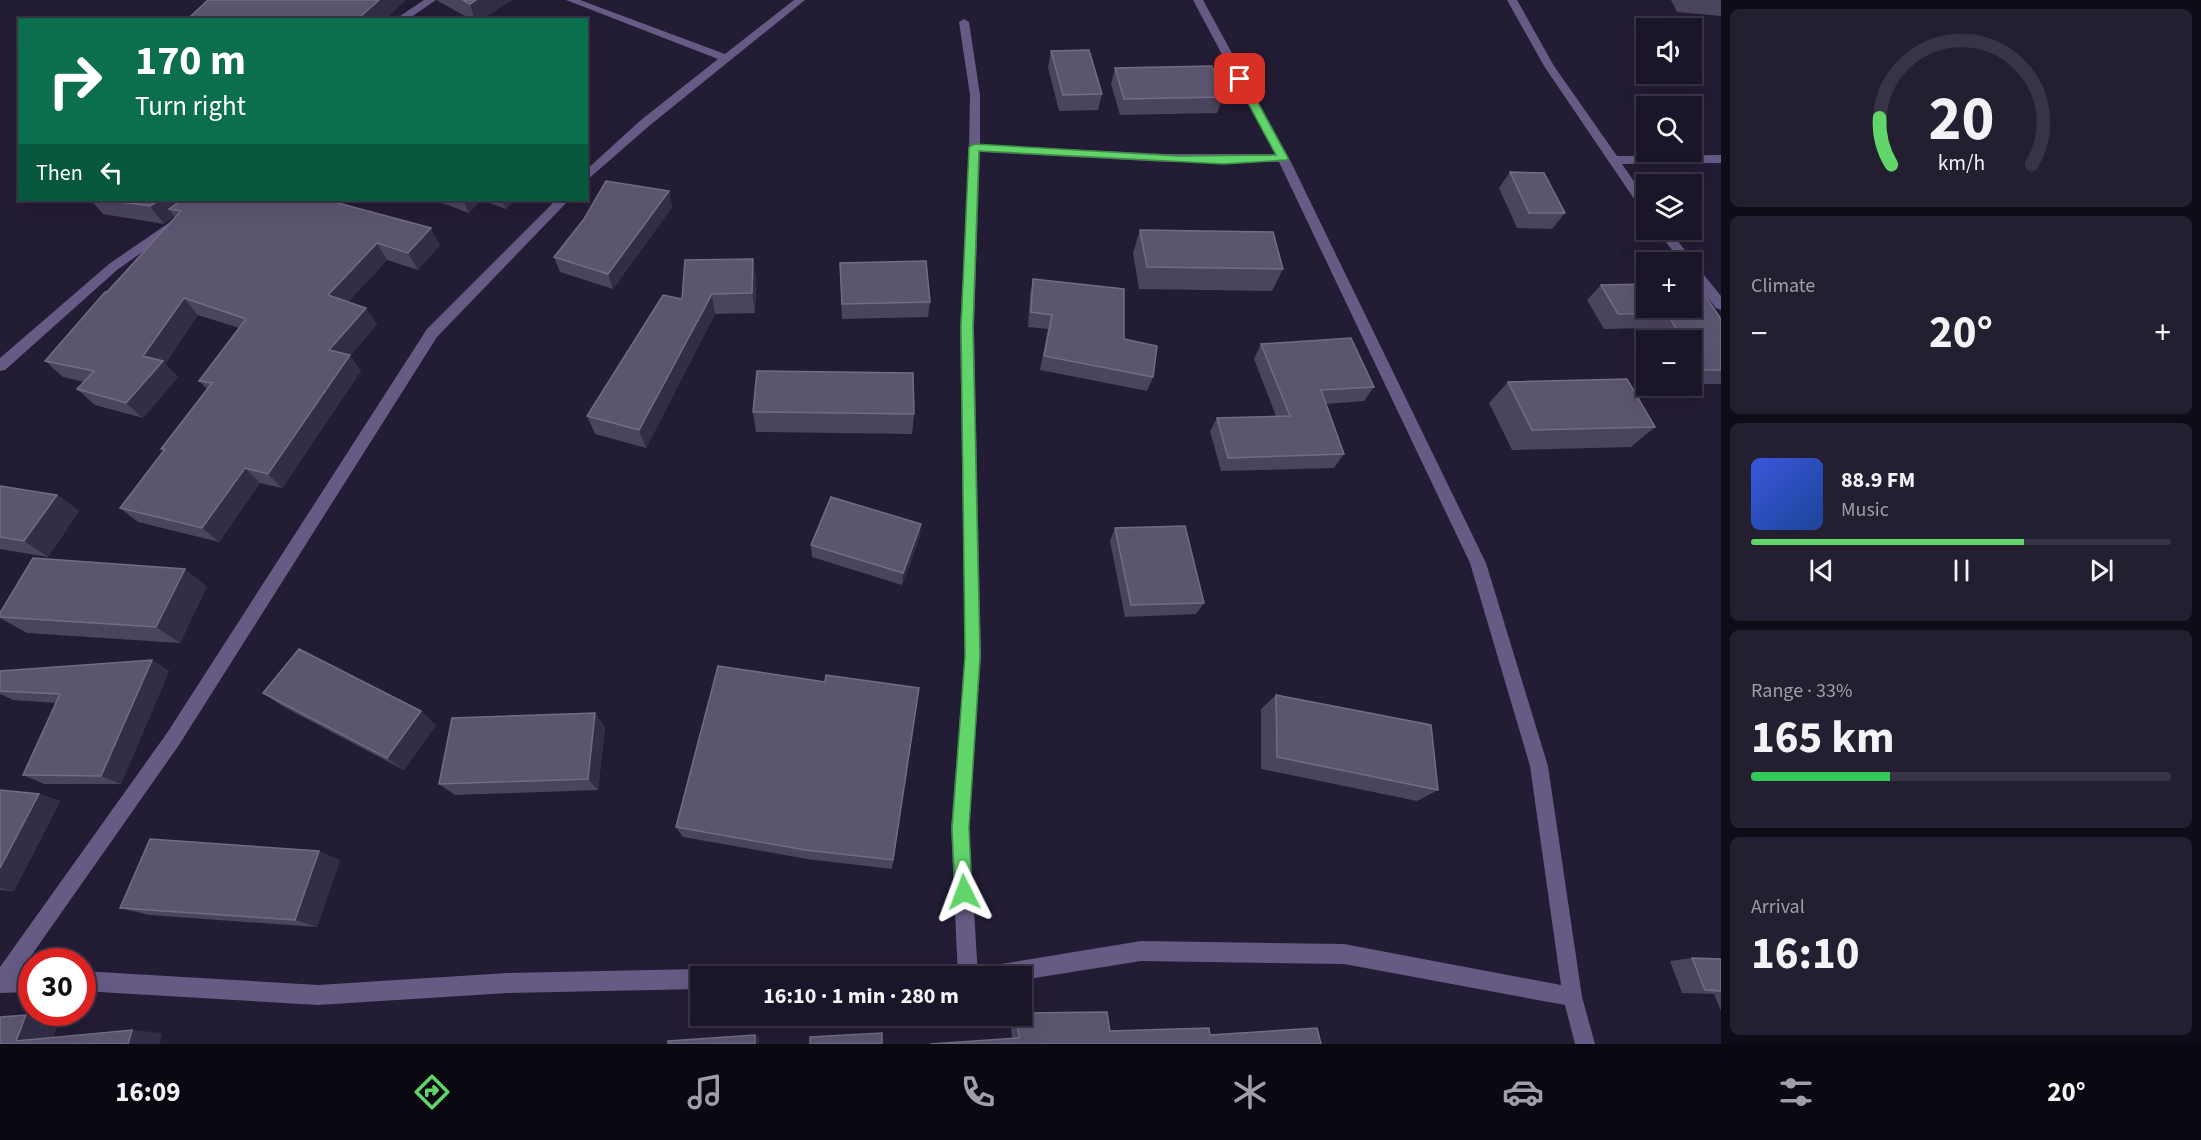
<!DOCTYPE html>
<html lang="en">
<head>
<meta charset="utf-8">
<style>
  :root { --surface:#1a1528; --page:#231e30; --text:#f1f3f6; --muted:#9f9fa8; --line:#383445; --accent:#61d46a }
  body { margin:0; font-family:"Source Sans 3",sans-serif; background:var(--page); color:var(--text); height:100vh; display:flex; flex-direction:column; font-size:22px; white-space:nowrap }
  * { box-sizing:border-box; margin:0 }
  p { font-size:20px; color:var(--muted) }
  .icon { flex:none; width:33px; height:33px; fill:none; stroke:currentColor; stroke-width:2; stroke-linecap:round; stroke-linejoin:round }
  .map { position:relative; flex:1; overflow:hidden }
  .side { display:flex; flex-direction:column; gap:9px; padding:9px; background:#0e0c16; width:480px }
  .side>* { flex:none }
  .guide { position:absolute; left:18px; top:18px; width:570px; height:183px; border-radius:0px; box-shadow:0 6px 24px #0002,0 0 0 2px var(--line); background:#0b6e4f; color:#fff; overflow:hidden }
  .tools { position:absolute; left:1636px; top:18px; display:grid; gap:12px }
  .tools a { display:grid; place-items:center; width:66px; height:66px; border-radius:0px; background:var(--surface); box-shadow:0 6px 24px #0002,0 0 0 2px var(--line); font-size:30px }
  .speed { position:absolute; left:18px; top:948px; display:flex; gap:12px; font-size:30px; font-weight:700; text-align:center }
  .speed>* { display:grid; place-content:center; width:78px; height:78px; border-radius:50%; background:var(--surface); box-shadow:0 6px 24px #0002,0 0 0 2px var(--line); line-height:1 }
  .speed .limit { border:9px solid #d22; background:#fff; color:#111 }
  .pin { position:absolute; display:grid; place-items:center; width:51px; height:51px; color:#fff; margin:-26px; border-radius:12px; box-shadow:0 3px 9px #0006 }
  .me { position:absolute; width:66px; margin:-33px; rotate:357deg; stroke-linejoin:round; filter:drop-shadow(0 0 4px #0008) }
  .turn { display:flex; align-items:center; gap:21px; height:126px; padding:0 18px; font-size:27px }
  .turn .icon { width:78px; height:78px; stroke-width:2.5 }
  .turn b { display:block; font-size:42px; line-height:51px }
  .then { display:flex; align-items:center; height:57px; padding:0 18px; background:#0003; gap:12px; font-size:22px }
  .big { font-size:45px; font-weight:700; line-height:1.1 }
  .side .widget { flex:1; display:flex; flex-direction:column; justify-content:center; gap:9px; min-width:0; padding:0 21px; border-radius:9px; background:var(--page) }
  .side .dial { align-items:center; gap:0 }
  .dial svg { height:156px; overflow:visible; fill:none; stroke:var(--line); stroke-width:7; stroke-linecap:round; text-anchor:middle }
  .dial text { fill:var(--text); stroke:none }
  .song { display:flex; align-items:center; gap:18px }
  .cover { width:72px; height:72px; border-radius:9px; background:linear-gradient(135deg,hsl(230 70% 55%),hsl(220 70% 35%)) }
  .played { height:6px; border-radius:3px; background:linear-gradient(90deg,var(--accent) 65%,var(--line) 65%) }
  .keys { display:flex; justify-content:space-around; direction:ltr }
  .heat { display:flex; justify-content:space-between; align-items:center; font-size:33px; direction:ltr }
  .charge { height:9px; border-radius:4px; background:linear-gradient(90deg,#34c759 33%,var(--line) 0) }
  .trip { position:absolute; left:690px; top:966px; width:342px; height:60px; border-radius:0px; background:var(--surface); box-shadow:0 6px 24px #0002,0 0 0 2px var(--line); font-weight:700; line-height:60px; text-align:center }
  .menu { display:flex; height:96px; justify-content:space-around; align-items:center; background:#0a0810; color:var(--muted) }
  .menu .icon { width:42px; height:42px }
  .menu .on { color:var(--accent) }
  .menu b { font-size:27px; color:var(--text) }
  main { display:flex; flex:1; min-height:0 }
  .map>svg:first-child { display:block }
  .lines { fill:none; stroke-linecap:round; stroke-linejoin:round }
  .minor { fill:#655b85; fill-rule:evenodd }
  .wall { fill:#4b445f }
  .shaded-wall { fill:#342d48 }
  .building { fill:#5c5570; stroke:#726c85; stroke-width:1.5 }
  .route { fill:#61d46a; stroke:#3f8a45; stroke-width:1.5 }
</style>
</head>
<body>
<main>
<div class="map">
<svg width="1721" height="1044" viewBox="0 0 1721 1044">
  <rect width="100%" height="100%" fill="#231c35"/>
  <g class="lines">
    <!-- minor -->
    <path class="minor" d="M424 0H436L407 20H394Z
      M566 0H580L725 54 794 0H805L649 126 586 181V170L641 120 718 59Z
      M1193 0H1203L1289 158 1486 563 1548 766 1582 997 1595 1044H1575L1565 1005 1344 964 1141 961 1022 980V976H979L982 969 989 966 1141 941 1344 944 1561 985 1530 766 1470 563 1279 162H1167L980 152 974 327 981 656 969 828 978 976H958L951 828 965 656 960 327 968 200 970 95 959 22 964 19 969 22 980 95V145L1167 154H1275Z
      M1507 0H1517L1554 66 1617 156 1721 155V163L1622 164 1647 200V213L1643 212 1544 66Z
      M202 200H216L117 270 5 370 0 371V358L109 264Z
      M556 200H569L437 337 179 745 19 973 32 972V992L0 993V967L167 733 427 329Z
      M1657 230H1669L1692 259 1693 264 1696 265 1721 296V310L1716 308 1692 277V262H1681Z
      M700 969 707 972 709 976H700V989L507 993 318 1005 82 991V971L318 985 507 973Z"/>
  </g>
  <!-- wall -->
  <path class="wall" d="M437 0H512L480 20H472L438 1Z
    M1671 0H1721V16L1677 12Z
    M191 16 204 20H193Z
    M1051 51 1102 94 1098 110 1059 111 1048 67Z
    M1115 68 1223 97 1217 113 1120 115 1111 84Z
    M1510 172 1565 213 1552 229 1517 228 1499 188Z
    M669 191 672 207 613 289 560 272 554 257Z
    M91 200H327L440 245 418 270 387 260 348 302 377 324 350 356 361 371 282 488 260 483 219 542 138 522 120 508 164 451 161 449 207 389 199 381 239 328 198 315 165 364 178 377 143 418 95 405 77 389 84 382 63 377 45 361 175 218 174 216 164 224 103 214Z
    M434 200H515L506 209 481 200 469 213Z
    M1140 230 1283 269 1272 291 1139 289 1133 253Z
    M753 259 756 279 755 313 715 314 646 448 595 434 587 416 682 299Z
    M840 263 930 302 928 317 842 319Z
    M1033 279 1124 339 1153 377 1147 391 1040 370 1048 329 1028 327 1030 294Z
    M1601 285 1721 319V384H1692V340H1659L1651 328 1604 329 1587 300Z
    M1261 344 1374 387 1364 401 1326 404 1344 454 1334 468 1221 471 1210 431 1217 418 1276 416 1254 359Z
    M1508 382 1655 427 1631 447 1512 450 1489 403Z
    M753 412 914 414 912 434 756 432Z
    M0 486 57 495 79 511 48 557 0 549Z
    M1115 528 1204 603 1196 614 1125 617 1110 541Z
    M920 536 902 585 812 557 811 545Z
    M207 586 180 643 27 633 0 618V613Z
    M152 660 169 671 121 784H44L23 775 56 703 13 700 0 694V671Z
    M919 688 892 869 807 859 683 837 676 827Z
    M263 693 436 725 404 770 284 707Z
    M1276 695 1438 790 1417 801 1261 769V709Z
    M605 727 598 790 455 795 439 784Z
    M0 790 39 794 60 801 14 891 0 890Z
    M340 860 317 927 149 915 120 908Z
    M1692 958 1721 959V1011L1714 994 1682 993 1670 961Z
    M1010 1016H1022L1110 1031 1210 1035 1012 1039Z"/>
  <!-- shaded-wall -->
  <path class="shaded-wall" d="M379 0H406L385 20H361L360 17Z
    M476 0H512L480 20H475L470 4Z
    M669 191 672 207 613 289 608 274Z
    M160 200H199L169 209 174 216 164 224 150 206Z
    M463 200H481L469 213Z
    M502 200H515L506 209Z
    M431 228 440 245 418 270 408 253Z
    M377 243 387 260 339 312 328 295Z
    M753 259 756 279 755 313 752 293Z
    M712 294 715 314 646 448 639 430Z
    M184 298 198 315 165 364 178 377 143 418 126 403 143 356Z
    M366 308 377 324 350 356 361 371 282 488 268 474 329 350Z
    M245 468 260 483 219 542 202 528Z
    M57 495 79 511 48 557 24 541Z
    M921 524 920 536 902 585 903 573Z
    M185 569 207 586 180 643 156 627Z
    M152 660 169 671 121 784 101 776Z
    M421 711 436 725 404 770 387 758Z
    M595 713 605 727 598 790 588 779Z
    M39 794 60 801 14 891 0 888V868Z
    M319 851 340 860 317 927 295 920Z
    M26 1015 60 1018 52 1043 16 1041Z
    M132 1030 162 1033 160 1044H128Z
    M755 1035 759 1037V1044H755Z"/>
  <!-- building -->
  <path class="building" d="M208 0H379L360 17 366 20H204L191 16Z
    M463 0H476L470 4Z
    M1089 50 1102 94 1063 95 1051 51Z
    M1212 66 1223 97 1124 99 1115 68Z
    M1510 172 1544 173 1565 213H1529Z
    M606 181 669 191 608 274 554 257 584 219Z
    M107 200H160L150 206Z
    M182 200H327L431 228 408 253 377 243 328 295 366 308 329 350 350 355 268 474 245 468 202 528 120 508 165 449H161L212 383 199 381 246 319 184 298 143 356 163 361 126 403 77 389 94 371 45 361 105 292H107L181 211 169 209Z
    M1140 230 1273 232 1283 269 1147 267Z
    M753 259 752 293 712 294 639 430 587 416 663 295 682 299 685 260Z
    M926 261 930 302 842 304 840 263Z
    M1033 279 1124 289V339L1157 346 1153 377 1044 356 1052 315 1031 312Z
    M1692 283H1697L1721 319V370H1701L1692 355V340H1683L1667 313 1618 314 1601 285 1647 284V308H1692Z
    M1351 338 1374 387 1321 390 1344 454 1228 458 1217 418 1290 416 1261 344Z
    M757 371 913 373 914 414 753 412Z
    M1627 379 1655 427 1532 430 1508 382Z
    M0 486 57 495 24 541 0 537Z
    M831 497 921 524 903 573 811 545Z
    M1185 526 1204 603 1131 605 1115 528Z
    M33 558 185 569 156 627 0 617V613Z
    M299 649 421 711 387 758 263 693Z
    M152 660 101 776 23 775 60 694 0 691V671Z
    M718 666 825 682 826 675 919 688 893 860 805 850 676 827Z
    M1276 695 1431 725 1438 790 1277 757Z
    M595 713 588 779 439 784 452 718Z
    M0 790 39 794 0 868Z
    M150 839 319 851 295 920 120 908Z
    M1692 958 1721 959V991L1705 990Z
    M1107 1012 1110 1031 1209 1028 1210 1035 1317 1028 1321 1044H930L1019 1038 1017 1016H1022V1013Z
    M26 1015 16 1041 132 1030 128 1044H0V1017Z
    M882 1033V1044H810V1037Z
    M755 1035V1044H668V1041Z"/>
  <!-- route -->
  <path class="route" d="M1240 76 1245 79 1288 158 1287 160 1224 164 979 151 973 327 980 656 969 828 972 892 970 898 964 900 958 898 955 892 952 828 965 656 961 327 969 147 974 144 1180 156 1276 155 1235 79Z"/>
</svg>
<div class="tools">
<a><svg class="icon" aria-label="sound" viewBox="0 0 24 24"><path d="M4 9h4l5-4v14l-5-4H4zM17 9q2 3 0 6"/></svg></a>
<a><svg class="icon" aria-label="search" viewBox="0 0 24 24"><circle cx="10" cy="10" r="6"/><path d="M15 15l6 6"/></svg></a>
<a><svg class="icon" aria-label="layers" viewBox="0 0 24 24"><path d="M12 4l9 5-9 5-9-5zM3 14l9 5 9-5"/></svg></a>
<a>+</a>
<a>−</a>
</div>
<div class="speed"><div class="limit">30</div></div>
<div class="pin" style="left:1240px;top:79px;background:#d93025"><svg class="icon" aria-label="arrive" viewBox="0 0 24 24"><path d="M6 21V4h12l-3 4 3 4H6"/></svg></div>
<svg class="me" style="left:964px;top:892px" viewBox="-20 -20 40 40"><path d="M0-17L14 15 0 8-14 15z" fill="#61d46a" stroke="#fff" stroke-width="4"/></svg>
<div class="trip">16:10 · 1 min · 280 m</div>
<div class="guide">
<div class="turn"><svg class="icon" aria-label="right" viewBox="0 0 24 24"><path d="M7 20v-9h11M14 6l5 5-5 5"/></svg><div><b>170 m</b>Turn right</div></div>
<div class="then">Then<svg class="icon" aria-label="left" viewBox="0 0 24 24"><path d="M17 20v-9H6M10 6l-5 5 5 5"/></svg></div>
</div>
</div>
<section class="side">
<div class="widget dial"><svg viewBox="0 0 100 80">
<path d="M14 69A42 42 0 1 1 86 69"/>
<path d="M14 69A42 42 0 0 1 8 45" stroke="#61d46a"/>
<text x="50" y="56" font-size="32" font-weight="700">20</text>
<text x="50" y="72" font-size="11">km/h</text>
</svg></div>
<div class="widget"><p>Climate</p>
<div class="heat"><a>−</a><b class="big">20°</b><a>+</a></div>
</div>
<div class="widget">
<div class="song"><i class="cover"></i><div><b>88.9 FM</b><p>Music</p></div></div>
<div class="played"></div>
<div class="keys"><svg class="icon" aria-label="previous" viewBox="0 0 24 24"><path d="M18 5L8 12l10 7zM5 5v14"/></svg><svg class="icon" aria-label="pause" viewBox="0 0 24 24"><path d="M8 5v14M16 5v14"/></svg><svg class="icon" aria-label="next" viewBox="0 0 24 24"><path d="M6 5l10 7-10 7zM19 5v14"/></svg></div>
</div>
<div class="widget"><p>Range · 33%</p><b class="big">165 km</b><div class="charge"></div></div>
<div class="widget"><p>Arrival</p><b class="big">16:10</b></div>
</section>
</main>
<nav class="menu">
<b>16:09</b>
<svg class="icon on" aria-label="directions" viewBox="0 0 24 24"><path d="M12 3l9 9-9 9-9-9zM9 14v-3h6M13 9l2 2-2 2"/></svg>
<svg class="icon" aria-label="music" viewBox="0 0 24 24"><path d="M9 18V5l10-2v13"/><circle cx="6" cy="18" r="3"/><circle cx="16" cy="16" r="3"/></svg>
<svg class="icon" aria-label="phone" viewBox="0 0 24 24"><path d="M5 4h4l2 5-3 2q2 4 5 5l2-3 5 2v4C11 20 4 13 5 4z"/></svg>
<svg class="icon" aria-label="climate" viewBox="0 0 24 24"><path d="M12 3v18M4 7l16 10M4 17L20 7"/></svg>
<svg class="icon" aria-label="car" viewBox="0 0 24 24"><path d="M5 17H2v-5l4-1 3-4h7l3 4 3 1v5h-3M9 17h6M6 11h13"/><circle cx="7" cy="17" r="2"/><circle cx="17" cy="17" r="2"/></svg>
<svg class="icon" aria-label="filters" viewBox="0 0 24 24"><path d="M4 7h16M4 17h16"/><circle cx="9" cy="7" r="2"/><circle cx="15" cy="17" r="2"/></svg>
<b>20°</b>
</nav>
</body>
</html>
